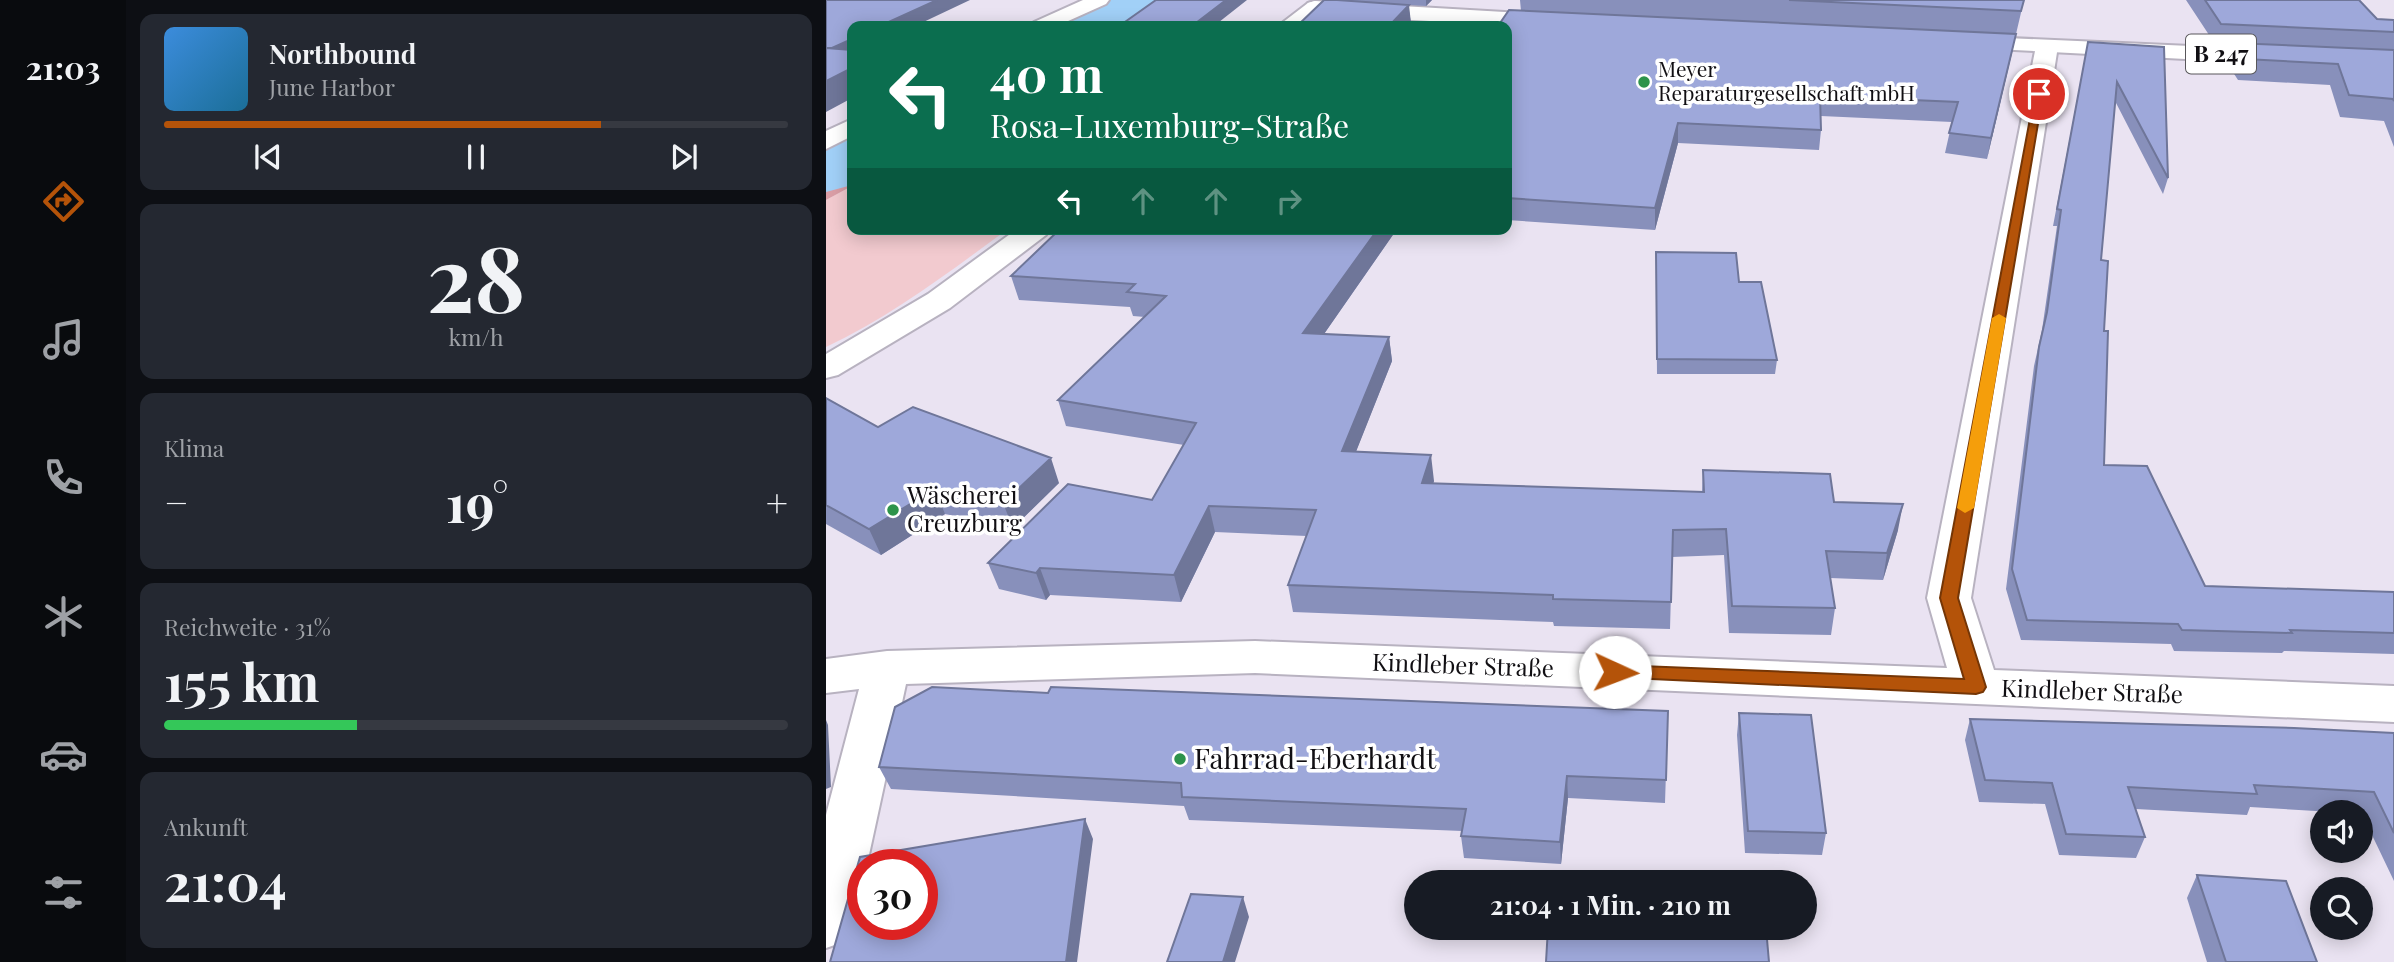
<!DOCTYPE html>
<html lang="de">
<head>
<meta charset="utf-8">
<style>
  :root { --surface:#171b24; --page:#242831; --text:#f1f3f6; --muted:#9ea1a6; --line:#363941; --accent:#b45309 }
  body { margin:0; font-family:"Playfair Display",serif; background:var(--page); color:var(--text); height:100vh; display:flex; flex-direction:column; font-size:26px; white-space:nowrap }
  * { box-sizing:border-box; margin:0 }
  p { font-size:23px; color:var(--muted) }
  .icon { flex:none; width:38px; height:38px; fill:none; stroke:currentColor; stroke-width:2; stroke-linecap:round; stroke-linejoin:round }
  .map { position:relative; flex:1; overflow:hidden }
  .details { display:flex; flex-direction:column; gap:14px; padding:14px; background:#0d0f14; width:700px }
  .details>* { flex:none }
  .guide { position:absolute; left:21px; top:21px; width:665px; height:214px; border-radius:14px; box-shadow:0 4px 18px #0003; background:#0b6e4f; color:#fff; overflow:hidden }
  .fabs { position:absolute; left:1484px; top:800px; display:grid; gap:14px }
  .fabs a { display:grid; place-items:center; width:63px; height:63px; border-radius:50%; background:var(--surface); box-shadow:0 4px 18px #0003; font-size:35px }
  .speed { position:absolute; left:21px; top:849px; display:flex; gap:14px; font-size:35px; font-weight:700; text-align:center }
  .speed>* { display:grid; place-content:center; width:91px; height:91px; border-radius:50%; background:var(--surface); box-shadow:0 4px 18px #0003; line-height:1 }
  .speed .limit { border:10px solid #d22; background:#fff; color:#111 }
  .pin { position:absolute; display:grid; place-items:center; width:60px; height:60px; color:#fff; margin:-30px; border:4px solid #fff; border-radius:50%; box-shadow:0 2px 7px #0007 }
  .me { position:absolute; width:77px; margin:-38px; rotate:92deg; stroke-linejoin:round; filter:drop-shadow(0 0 5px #0008) }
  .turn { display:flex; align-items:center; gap:24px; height:147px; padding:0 28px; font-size:32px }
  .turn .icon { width:91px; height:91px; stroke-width:2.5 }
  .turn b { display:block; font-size:49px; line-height:60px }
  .lanes { display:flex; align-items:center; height:66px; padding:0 28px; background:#0003; justify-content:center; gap:35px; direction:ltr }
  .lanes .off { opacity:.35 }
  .big { font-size:52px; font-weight:700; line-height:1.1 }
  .details .widget { flex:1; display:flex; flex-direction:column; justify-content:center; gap:10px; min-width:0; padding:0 24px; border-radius:14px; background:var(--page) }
  .details .dial { align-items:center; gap:0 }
  .dial b { font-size:91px; line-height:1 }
  .song { display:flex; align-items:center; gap:21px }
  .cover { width:84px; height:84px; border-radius:10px; background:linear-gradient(135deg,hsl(210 70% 55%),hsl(200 70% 35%)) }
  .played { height:7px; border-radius:4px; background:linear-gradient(90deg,var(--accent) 70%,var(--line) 70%) }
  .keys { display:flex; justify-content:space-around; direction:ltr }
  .heat { display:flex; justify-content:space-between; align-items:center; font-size:38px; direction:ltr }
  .charge { height:10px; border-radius:5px; background:linear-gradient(90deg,#34c759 31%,var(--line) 0) }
  .trip { position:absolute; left:578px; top:870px; width:413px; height:70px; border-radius:35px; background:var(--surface); box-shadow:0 4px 18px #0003; font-weight:700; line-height:70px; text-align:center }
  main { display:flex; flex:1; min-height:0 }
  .dock { display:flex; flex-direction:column; width:126px; justify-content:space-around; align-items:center; background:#090b0e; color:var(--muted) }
  .dock .icon { width:49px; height:49px }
  .dock .current { color:var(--accent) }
  .dock b { font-size:32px; color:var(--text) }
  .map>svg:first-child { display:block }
  .green { fill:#f2cacf }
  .forest { fill:#da9ea6 }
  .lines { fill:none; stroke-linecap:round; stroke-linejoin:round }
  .river { fill:#a1d0f7; fill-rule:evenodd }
  .minor-casing { stroke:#b8b2c0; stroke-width:4 }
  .tertiary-casing { stroke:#b8b2c0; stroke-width:4 }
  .primary-casing { stroke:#b8b2c0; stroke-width:4 }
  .minor { fill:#fff; fill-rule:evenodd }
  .tertiary { fill:#fff; fill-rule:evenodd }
  .primary { fill:#fff; fill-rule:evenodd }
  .wall { fill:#8890bb }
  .shaded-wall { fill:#6f7699 }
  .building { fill:#9ea8da; stroke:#6f7699; stroke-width:2; fill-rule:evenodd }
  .route { fill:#b45309; stroke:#753606; stroke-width:2 }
  .slow { fill:#f59e0b }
  .poi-dot { fill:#2d934a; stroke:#fff; stroke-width:2.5 }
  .labels { text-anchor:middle; stroke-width:7; stroke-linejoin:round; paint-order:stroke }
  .far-poi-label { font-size:21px; fill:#110f13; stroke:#fff; text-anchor:start }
  .shield { fill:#fff; stroke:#58575a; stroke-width:2 }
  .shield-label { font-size:23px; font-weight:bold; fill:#110f13 }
  .poi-label { font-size:24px; fill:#110f13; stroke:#fff; text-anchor:start }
  .street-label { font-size:24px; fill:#110f13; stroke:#fff }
  .near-poi-label { font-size:28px; fill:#110f13; stroke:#fff; text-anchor:start }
</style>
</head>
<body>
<main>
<nav class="dock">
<b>21:03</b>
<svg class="icon current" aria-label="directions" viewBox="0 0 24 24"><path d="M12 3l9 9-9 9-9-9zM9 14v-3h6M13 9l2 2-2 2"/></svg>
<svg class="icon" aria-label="music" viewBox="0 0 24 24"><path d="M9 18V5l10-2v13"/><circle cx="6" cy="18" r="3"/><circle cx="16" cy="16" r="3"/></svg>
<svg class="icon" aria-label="phone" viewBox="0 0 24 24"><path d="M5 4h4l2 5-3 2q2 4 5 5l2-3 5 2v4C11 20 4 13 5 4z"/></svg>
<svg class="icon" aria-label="climate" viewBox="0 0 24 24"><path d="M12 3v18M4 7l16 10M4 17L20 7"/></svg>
<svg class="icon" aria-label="car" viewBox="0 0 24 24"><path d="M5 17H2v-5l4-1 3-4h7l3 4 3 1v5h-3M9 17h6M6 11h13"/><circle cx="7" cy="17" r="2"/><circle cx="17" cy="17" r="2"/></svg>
<svg class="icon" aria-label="filters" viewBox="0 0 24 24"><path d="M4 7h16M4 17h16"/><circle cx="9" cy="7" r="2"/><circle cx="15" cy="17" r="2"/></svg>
</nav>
<section class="details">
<div class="widget">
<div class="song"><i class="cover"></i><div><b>Northbound</b><p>June Harbor</p></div></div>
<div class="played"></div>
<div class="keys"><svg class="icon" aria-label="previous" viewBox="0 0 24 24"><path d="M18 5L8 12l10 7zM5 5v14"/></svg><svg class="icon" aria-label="pause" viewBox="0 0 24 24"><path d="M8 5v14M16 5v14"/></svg><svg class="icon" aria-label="next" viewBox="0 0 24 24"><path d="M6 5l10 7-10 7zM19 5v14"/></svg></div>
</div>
<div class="widget dial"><b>28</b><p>km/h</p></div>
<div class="widget"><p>Klima</p>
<div class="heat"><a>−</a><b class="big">19°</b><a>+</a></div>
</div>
<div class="widget"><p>Reichweite · 31%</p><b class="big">155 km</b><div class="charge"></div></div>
<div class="widget"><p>Ankunft</p><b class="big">21:04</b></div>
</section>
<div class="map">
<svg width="1568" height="962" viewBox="0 0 1568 962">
  <rect width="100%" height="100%" fill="#eae3f2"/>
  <!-- green -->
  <path class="green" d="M26 186V229H182C123 272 66 316 0 347V200Z"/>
  <!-- forest -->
  <path class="forest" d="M292 0H335L281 26H240Z
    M26 145V186L0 200V159Z"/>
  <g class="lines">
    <!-- river -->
    <path class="river" d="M281 0H343C321 32 277 28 242 26L249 15Z
      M26 139V185L0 192V147Z"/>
    <defs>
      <path id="minor" d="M257 0H283L280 4 231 26H205L208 22Z
        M1221 40 1229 41 1232 46 1145 598 1168 670 1568 686V722L429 673 80 684 41 864H37C37 891 31 917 20 941L0 948V815L33 689 0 693V659L61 651 429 641 1121 668 1101 598 1210 46 1213 41Z
        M26 119V136L0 149V131Z"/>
      <path id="tertiary" d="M489 1 496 3 499 7 475 26H452L482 3Z
        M191 229H224L220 235 124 308 12 375 0 378V354L102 294Z"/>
      <path id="primary" d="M489 1 728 15 735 17 738 21 735 25 728 27 523 17 482 11 479 7 482 3Z
        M1137 36 1455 50 1463 52 1466 57 1463 62 1455 64 1129 47 1126 42 1129 37Z"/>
    </defs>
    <!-- minor casing -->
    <use href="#minor" class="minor-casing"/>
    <!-- tertiary casing -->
    <use href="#tertiary" class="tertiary-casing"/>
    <!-- primary casing -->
    <use href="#primary" class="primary-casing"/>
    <!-- minor -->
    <use href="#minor" class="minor"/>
    <!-- tertiary -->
    <use href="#tertiary" class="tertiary"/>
    <!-- primary -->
    <use href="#primary" class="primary"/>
  </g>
  <!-- wall -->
  <path class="wall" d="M498 0H606L600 6 582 5 585 23Z
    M694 0H1198L1190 34 877 19 1190 34 1161 159 1119 153 1126 122 995 116V130L993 150 852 143 829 230 681 220V26L695 11Z
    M1360 0H1533L1551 19 1568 20V147L1558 121 1514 117 1504 85 1412 80 1401 63 1407 45 1389 44Z
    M1262 42 1338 47 1342 178 1337 194 1289 101 1275 260 1278 331V465L1379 586 1568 592V654L1458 651 1456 653 1348 651 1345 644 1195 640 1180 589 1208 366 1216 330 1231 226H1227Z
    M571 229 498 334 563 337 566 361 530 451 608 481 607 483 876 492 877 470 1008 502 1072 530 1057 580 1004 578 1009 608 1005 635 903 633 898 555 846 557 844 629 728 626 727 622 467 612 462 585 481 536 389 532 355 602 224 595 220 600 173 589 162 563 326 500 358 445 240 426 232 400 319 317 307 316 304 307 193 300 185 276Z
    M830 265 913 282 951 360 949 374H831Z
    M0 398 52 427 233 483 187 528 119 514 55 555 0 524Z
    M222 693 842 711 839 803 742 798 735 864 638 858 635 836 636 831 363 820 358 806 65 789 53 767Z
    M913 713 1000 833 996 855 919 853 911 735Z
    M1144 719 1568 733V881L1535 812H1507L1424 807 1421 815 1310 809 1319 837 1310 858 1233 855 1219 804 1153 802 1139 740Z
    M1371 875 1491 962H1381L1361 898Z"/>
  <!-- shaded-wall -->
  <path class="shaded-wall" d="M111 0H144L89 26H54Z
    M400 0H421L388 26H366Z
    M600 0H606L600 6Z
    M583 5 585 23 582 26H563Z
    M1190 34 1186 53 1161 159 1165 138Z
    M26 39V56L0 51Z
    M26 68V98L0 112V81Z
    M852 123V143L829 230V208Z
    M552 229H571L482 357 477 333Z
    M563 337 566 361 520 477 516 451Z
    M605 455 608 481 599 509 596 483Z
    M225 458 233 483 187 528 177 503Z
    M109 489 119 514 55 555 43 529Z
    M1077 504 1072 530 1057 580 1061 553Z
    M383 506 389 532 355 602 348 575Z
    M214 568 224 595 220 600 210 573Z
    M0 720 2 725 5 787 0 789Z
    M741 776 742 798 735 864 734 842Z
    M259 819 267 839 251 962H240Z
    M417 897 423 917 409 962H397Z"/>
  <!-- building -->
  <path class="building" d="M0 0H111L54 26H26V39L6 48H0Z
    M330 0H400L366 26H304L296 24Z
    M498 0H511L583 5 563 26H471Z
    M963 0H1198L1195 11Z
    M1379 0H1533L1551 19 1568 20V32L1395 24Z
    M683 10 1190 34 1165 138 1123 133 1132 102 994 96 995 130 852 123 829 208 681 198V26H672Z
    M1262 42 1338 47 1342 178 1291 82 1275 260 1282 261 1278 331H1282L1278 465 1321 466 1379 586 1568 592V633L1464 630 1466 633 1356 630 1352 624 1201 620 1186 569 1213 347 1221 312 1235 210 1231 209Z
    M1408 43 1568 50V101L1567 99 1523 95 1512 64 1419 59Z
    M0 48 26 50V68L0 81Z
    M234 229H552L477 333 563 337 516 451 605 455 596 483 878 492 877 470 1004 474 1008 502 1077 504 1061 553 1000 551 1009 608 906 606 900 529 847 530 845 602 727 599V595L462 585 490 510 383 506 348 575 214 568 210 573 162 563 242 484 326 500 370 423 232 400 340 296 301 292 309 284 185 276Z
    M830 252 910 253 913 282H935L951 360 831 359Z
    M0 398 52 427 87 407 225 458 177 503 109 489 43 529 0 505Z
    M106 687 222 693 225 687 842 711 840 780 741 776 734 842 635 836 640 809 356 797 355 783 53 767 69 707Z
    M913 713 985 715 1000 833 922 831Z
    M1144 719 1468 728 1568 733V833L1548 792 1428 785 1431 794 1302 787 1319 837 1240 834 1226 783 1159 780Z
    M259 819 240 962H4L34 857ZM37 864H96V924H37Z
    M1371 875 1460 881 1491 962H1400Z
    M726 880 834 882H726Z
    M365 894 417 897 397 962H341Z
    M722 928H940L943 962H720Z"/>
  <!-- route -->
  <path class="route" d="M1209 92 1217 94 1132 598 1160 687 1157 692 1150 694 783 677 780 672 783 667 789 665 1138 679 1114 598Z"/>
  <!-- slow -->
  <path class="slow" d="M1173 314 1180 318 1148 508 1139 513 1131 508 1166 318Z"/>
  <!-- markers -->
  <g class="poi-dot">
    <circle cx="818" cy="82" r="7"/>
    <circle cx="67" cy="510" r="7"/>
    <circle cx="354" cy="759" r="7"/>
  </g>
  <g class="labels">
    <!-- far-poi labels -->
    <g class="far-poi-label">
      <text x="832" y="77">Meyer<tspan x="832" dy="24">Reparaturgesellschaft mbH</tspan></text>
    </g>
    <!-- shield labels -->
    <rect class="shield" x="1360" y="34.5" width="70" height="39" rx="5"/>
    <g class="shield-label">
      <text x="1395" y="62">B 247</text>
    </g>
    <!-- poi labels -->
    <g class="poi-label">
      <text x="81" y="504">Wäscherei<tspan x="81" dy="28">Creuzburg</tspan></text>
    </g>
    <!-- street labels -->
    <g class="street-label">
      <text transform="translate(637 666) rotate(2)" y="8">Kindleber Straße</text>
      <text transform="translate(1266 692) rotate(2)" y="8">Kindleber Straße</text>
    </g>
    <!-- near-poi labels -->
    <g class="near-poi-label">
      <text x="368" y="769">Fahrrad-Eberhardt</text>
    </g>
  </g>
</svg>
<div class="fabs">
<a><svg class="icon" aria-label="sound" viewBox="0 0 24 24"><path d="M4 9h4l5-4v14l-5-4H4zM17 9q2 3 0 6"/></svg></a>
<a><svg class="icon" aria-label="search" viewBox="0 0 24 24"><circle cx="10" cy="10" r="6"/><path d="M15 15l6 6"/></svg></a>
</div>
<div class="speed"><div class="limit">30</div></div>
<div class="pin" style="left:1213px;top:94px;background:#d93025"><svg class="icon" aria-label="arrive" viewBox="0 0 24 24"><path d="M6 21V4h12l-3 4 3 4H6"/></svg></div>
<svg class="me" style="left:789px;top:672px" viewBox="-20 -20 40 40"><circle r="19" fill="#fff"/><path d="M0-13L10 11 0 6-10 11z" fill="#b45309"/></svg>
<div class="trip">21:04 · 1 Min. · 210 m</div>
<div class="guide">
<div class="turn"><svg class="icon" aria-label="left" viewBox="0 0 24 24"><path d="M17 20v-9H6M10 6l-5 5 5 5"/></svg><div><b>40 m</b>Rosa-Luxemburg-Straße</div></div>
<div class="lanes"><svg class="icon" aria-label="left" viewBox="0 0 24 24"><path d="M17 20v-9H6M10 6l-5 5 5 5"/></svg><svg class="icon off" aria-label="ahead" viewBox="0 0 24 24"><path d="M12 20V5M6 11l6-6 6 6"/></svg><svg class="icon off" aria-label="ahead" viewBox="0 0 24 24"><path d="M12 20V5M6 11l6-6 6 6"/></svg><svg class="icon off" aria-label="right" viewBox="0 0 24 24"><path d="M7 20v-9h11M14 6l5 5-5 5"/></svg></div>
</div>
</div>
</main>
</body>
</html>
